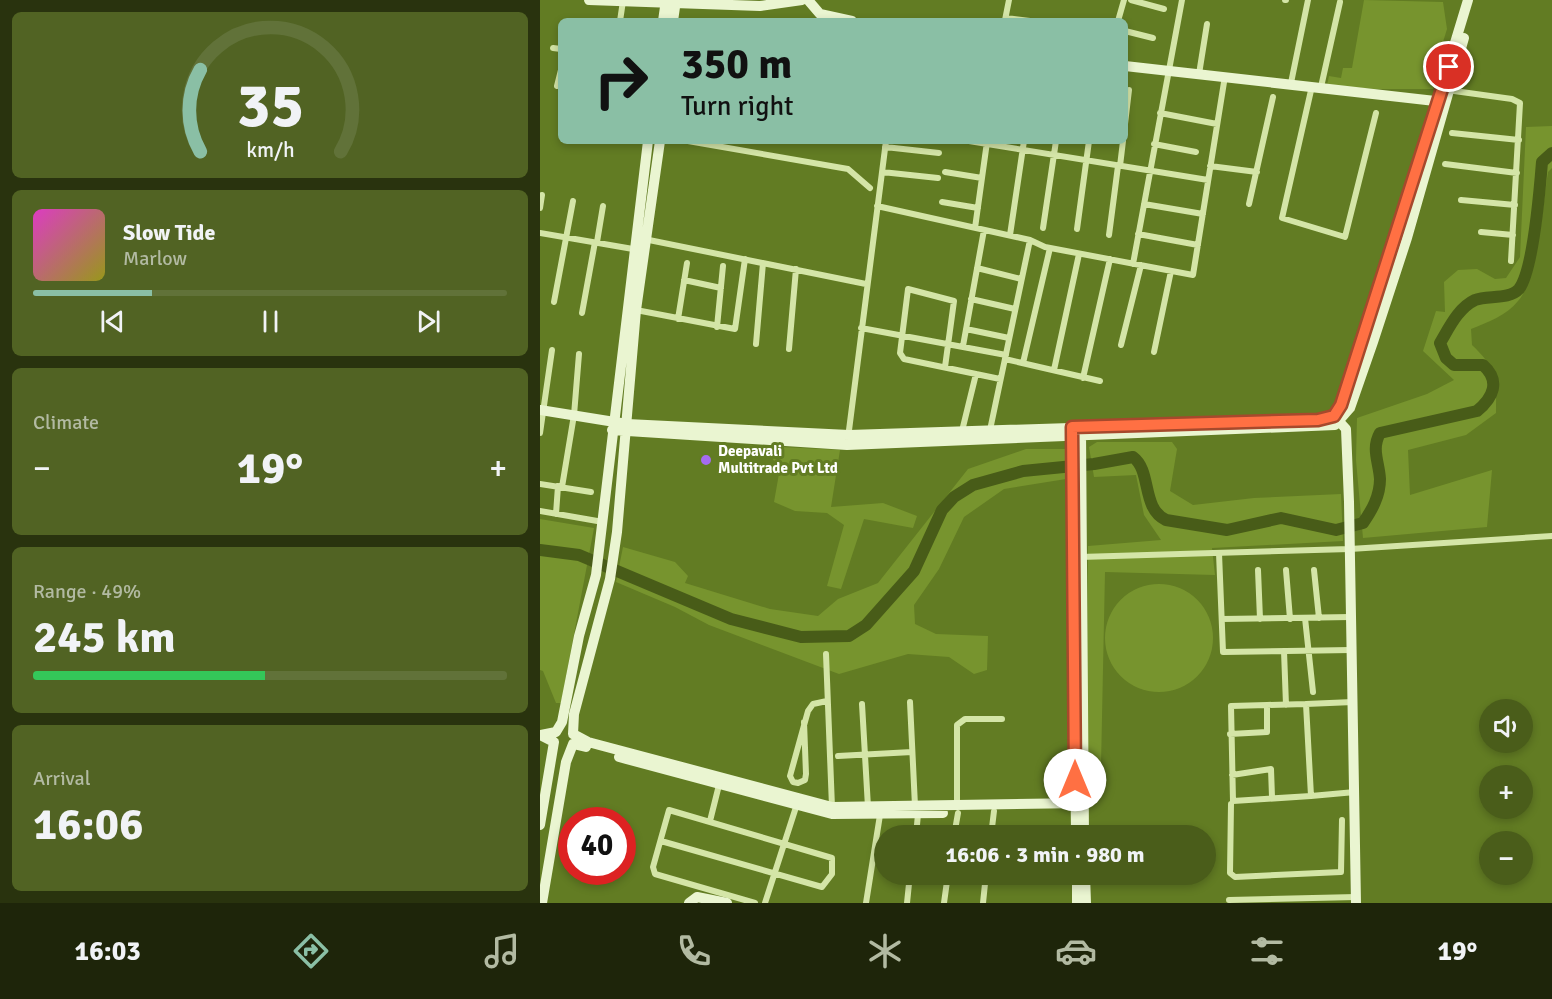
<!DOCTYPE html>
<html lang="en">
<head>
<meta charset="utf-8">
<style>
  :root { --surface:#4a5d1a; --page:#516323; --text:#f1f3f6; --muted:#b2baa2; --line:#617239; --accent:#8abfa5 }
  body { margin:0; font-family:Signika,sans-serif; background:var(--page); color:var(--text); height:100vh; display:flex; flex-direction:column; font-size:22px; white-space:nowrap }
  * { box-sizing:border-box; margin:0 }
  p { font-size:20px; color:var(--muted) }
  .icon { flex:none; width:33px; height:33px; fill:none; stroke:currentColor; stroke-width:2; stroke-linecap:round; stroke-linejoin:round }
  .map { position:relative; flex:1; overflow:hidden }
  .details { display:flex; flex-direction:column; gap:12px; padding:12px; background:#29330e; width:540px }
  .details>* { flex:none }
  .guide { position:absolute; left:18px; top:18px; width:570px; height:126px; border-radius:9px; box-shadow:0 3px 9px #0003; background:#8abfa5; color:#111; overflow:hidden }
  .tools { position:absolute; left:939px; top:699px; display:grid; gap:12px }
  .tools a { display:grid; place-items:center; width:54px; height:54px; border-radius:50%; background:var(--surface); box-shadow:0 3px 9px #0003; font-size:30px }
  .speed { position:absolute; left:18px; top:807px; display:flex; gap:12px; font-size:30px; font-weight:700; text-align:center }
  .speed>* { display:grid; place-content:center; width:78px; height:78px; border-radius:50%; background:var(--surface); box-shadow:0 3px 9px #0003; line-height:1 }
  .speed .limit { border:9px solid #d22; background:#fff; color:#111 }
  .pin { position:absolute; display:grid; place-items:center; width:51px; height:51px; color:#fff; margin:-26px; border:3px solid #fff; border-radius:50%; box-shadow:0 2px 6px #0007 }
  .me { position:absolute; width:66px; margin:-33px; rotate:0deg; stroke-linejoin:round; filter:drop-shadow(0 0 4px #0008) }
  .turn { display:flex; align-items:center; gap:21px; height:126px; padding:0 24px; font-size:27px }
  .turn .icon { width:78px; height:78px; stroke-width:2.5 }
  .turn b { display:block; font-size:42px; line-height:51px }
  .big { font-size:45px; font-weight:700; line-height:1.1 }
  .details .widget { flex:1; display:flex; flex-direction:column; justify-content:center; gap:9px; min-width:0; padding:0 21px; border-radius:9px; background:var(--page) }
  .details .dial { align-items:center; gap:0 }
  .dial svg { height:156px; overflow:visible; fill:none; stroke:var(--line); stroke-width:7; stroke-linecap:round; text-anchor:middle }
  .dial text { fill:var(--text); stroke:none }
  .song { display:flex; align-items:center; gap:18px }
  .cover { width:72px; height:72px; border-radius:9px; background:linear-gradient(135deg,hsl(310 70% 55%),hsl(60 70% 35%)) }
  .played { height:6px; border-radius:3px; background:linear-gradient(90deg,var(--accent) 25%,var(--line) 25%) }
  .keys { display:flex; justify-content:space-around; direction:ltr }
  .heat { display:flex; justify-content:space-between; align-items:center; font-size:33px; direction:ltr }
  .charge { height:9px; border-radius:4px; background:linear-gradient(90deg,#34c759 49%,var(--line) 0) }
  .trip { position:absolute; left:334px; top:825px; width:342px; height:60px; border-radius:30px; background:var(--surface); box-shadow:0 3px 9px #0003; font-weight:700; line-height:60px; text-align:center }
  .menu { display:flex; height:96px; justify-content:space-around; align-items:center; background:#1e250a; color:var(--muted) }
  .menu .icon { width:42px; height:42px }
  .menu .current { color:var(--accent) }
  .menu b { font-size:27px; color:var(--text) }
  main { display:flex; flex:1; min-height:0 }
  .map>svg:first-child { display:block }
  .green { fill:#77942e }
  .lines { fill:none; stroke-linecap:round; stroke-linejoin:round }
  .river { stroke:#485c18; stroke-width:12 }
  .street { stroke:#d4e5a7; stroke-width:6 }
  .secondary { stroke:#eaf5d1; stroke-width:10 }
  .route-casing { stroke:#a6492c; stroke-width:15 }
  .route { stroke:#ff7043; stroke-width:10 }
  .poi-dot { fill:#a56bf0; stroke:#627c23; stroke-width:2 }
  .labels { text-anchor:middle; stroke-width:6; stroke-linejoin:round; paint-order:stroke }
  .poi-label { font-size:15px; font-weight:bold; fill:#fff; stroke:#627c23; text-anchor:start }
</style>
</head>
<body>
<main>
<section class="details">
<div class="widget dial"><svg viewBox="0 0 100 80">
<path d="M14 69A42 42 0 1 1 86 69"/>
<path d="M14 69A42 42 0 0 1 14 27" stroke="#8abfa5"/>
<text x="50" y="56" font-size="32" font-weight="700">35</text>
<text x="50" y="72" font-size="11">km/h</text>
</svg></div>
<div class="widget">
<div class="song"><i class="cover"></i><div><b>Slow Tide</b><p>Marlow</p></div></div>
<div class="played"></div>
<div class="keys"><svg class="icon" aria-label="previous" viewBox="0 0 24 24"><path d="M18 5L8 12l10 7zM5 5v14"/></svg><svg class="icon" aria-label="pause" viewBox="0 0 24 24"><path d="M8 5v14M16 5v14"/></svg><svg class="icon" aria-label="next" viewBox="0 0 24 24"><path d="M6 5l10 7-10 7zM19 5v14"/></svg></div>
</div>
<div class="widget"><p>Climate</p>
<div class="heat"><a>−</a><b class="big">19°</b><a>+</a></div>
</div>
<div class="widget"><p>Range · 49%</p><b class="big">245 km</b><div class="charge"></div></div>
<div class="widget"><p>Arrival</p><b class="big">16:06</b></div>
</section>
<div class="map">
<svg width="1012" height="903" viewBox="0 0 1012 903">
  <rect width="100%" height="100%" fill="#627c23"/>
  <!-- green -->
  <path class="green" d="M824 0 903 2 907 29 903 42 909 45 893 89H835L787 85 789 76 801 78 803 68H812Z
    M1012 126V168L1008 172C1003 203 998 279 978 301 966 316 948 322 931 329L932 345C959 371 956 378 956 413L926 435 868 450 870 495 952 470 947 527 823 538 816 460 817 418 887 394 914 380 883 351 896 311 905 312 904 282 918 270 937 269 955 279 966 278 980 257 986 127Z
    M557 442H632L637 449 630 491 653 505 714 498 801 494 803 541 672 548 675 575 565 572 561 766 547 768 548 546 621 540 604 515 596 475 554 477 549 447Z
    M204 445 300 450 291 507 343 503 377 516 373 528 324 519 301 589 287 586 304 525 287 513 255 511 234 502 240 468 231 457 203 455Z
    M486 449H525L526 479 464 489 424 517 399 569 374 605 375 624 396 634 448 636 447 670 434 674 409 657 368 654 299 674 169 625 135 607 76 582 83 547 135 562 148 576 145 583 230 609 278 616 298 599 338 583 428 469Z
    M0 519 54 528 21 703H16L3 671 0 670Z
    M565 638a54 54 0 1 1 108 0a54 54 0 1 1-108 0Z"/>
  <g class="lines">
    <!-- river -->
    <path class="river" d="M0 550 39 555 191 619 261 637 309 636 326 625 374 571 402 510 414 497 433 485 483 471 554 464 593 457C612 471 601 508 626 520L687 530 741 518 796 530 823 523C832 510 840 496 840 479 839 462 831 449 840 433L937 411C953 398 961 381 943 365H914L906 358 900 343C909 328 918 308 935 300 947 295 969 300 979 289 993 271 1000 187 1002 162L1012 153"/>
    <!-- street -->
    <path class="street" d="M591 0 624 9
      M745 0H746
      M466 18 490 21
      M465 20 469 0
      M80 21 83 1
      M578 21 584 0
      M585 31 613 38
      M13 48 21 49
      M659 74 667 24
      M751 83 768 0
      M17 86 21 70
      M772 86 742 218 805 237 836 113
      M781 87 800 2
      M907 90 972 99 980 103 971 261
      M620 113 677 124
      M585 124 589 90
      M912 133 979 140
      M148 141 308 169 330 188
      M429 141 668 180
      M614 144 656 152
      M345 147 399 153
      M905 164 977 173
      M580 166 583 141
      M670 166 717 172
      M342 172 398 178
      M405 172 442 178
      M921 200 975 205
      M402 202 438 208
      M604 204 663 214
      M709 204 733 97
      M337 206 490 240 505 247 653 275 685 76
      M0 208 2 195
      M435 228 447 142
      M503 228 516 141
      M537 229 549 141
      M941 232 973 235
      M0 233 93 249
      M598 234 658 245
      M470 235 484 141
      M569 235 578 166
      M104 239 326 284
      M57 242 63 206
      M593 264 642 0
      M437 268 481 279
      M144 280 181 288
      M431 299 475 309
      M14 302 33 201
      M96 310 195 329 205 259
      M42 313 55 242
      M138 319 147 263
      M177 327 183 266
      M321 328 466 355
      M426 329 469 338
      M216 344 223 263
      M581 345 601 265
      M423 346 444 230
      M249 349 256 269
      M614 352 631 271
      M465 359 560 381
      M483 363 510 248
      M405 367 414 301 368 289 360 353 364 359 460 379
      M514 370 539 254
      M543 378 570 259
      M450 430 490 240
      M422 431 436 374
      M0 433 12 350
      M308 438 346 141
      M0 484 51 492
      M22 487 34 415 39 354
      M0 511 63 522
      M16 514 18 486
      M679 553 683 652 811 650
      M540 557 810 549 1012 536
      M718 570 720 619
      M746 570 750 619
      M774 570 779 618
      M765 618 773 692
      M682 619 811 617
      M744 651 746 705
      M286 654 292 807
      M370 702 375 806
      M322 704 328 807
      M727 705 766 704
      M264 722 266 774 265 780 258 783 253 782 250 776 268 711 273 704 287 701
      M690 734 727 732V705L691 706 693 801 771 796 766 704 813 702
      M298 756 372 752
      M692 775 731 769 732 797
      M771 796 815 792
      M691 804 690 873 695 877 801 872 802 820
      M417 805V725L425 719H462
      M170 821 180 781
      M376 836 378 814
      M414 836 418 813
      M451 836 454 811
      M121 841 282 887 292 874V858L129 810 113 867 115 874 215 903
      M689 900 816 897
      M225 903 257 804
      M326 903 340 815
      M367 903 370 874
      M404 903 408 874
      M443 903 446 874"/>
    <!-- secondary -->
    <path class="secondary" d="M49 0 220 6 262 0
      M268 0 280 14 312 21
      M123 21 126 0
      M133 21 136 0
      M585 66 904 102
      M120 141 96 310 77 532 70 579 34 714 33 734 48 742 292 807 543 803
      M0 410 87 424 309 435 778 420 794 416 801 405 853 247 928 0
      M796 418 806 429 809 502 816 903
      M72 430 307 445 795 425 810 408 833 342 867 238 924 38
      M541 430 544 836
      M532 431 536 836
      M1 735 16 732 22 722 39 636 56 575 108 141
      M79 757 292 814 403 813
      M0 825 14 742 0 735
      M537 874V903
      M545 874 546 903
      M2 903 26 762 33 744 46 747
      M149 903 157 897 187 903"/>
  </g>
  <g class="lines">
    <defs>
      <path id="route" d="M535 780 532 427 778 420 794 416 801 405 909 67"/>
    </defs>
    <!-- route casing -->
    <use href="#route" class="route-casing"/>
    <!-- route -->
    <use href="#route" class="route"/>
  </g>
  <!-- markers -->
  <circle class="poi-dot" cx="166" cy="460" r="6"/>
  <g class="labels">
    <!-- poi labels -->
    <g class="poi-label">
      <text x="178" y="456">Deepavali<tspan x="178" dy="17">Multitrade Pvt Ltd</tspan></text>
    </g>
  </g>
</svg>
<div class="tools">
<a><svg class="icon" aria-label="sound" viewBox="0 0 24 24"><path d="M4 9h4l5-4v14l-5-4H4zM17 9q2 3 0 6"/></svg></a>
<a>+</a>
<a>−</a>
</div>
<div class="speed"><div class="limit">40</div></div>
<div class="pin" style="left:909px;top:67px;background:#d93025"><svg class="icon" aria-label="arrive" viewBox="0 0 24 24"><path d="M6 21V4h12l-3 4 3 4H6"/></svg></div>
<svg class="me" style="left:535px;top:780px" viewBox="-20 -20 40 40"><circle r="19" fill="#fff"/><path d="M0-13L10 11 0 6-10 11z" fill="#ff7043"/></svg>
<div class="trip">16:06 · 3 min · 980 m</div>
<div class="guide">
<div class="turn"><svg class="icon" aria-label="right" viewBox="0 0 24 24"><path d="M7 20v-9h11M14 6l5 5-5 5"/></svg><div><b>350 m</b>Turn right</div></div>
</div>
</div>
</main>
<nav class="menu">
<b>16:03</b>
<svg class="icon current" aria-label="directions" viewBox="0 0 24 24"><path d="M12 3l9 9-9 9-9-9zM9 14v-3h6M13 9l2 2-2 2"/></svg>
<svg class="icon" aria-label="music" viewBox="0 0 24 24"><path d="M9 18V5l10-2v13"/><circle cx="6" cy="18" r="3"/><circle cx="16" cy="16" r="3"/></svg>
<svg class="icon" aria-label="phone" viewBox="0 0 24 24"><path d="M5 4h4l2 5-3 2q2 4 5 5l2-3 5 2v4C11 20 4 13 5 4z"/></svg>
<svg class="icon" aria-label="climate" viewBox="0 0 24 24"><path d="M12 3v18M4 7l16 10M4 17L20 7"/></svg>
<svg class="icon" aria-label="car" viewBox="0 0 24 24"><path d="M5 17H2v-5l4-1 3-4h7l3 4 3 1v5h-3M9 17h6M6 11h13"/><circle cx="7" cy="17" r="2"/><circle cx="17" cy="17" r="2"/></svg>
<svg class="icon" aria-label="filters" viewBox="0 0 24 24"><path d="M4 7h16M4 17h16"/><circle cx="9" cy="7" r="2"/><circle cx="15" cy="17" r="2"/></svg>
<b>19°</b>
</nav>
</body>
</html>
